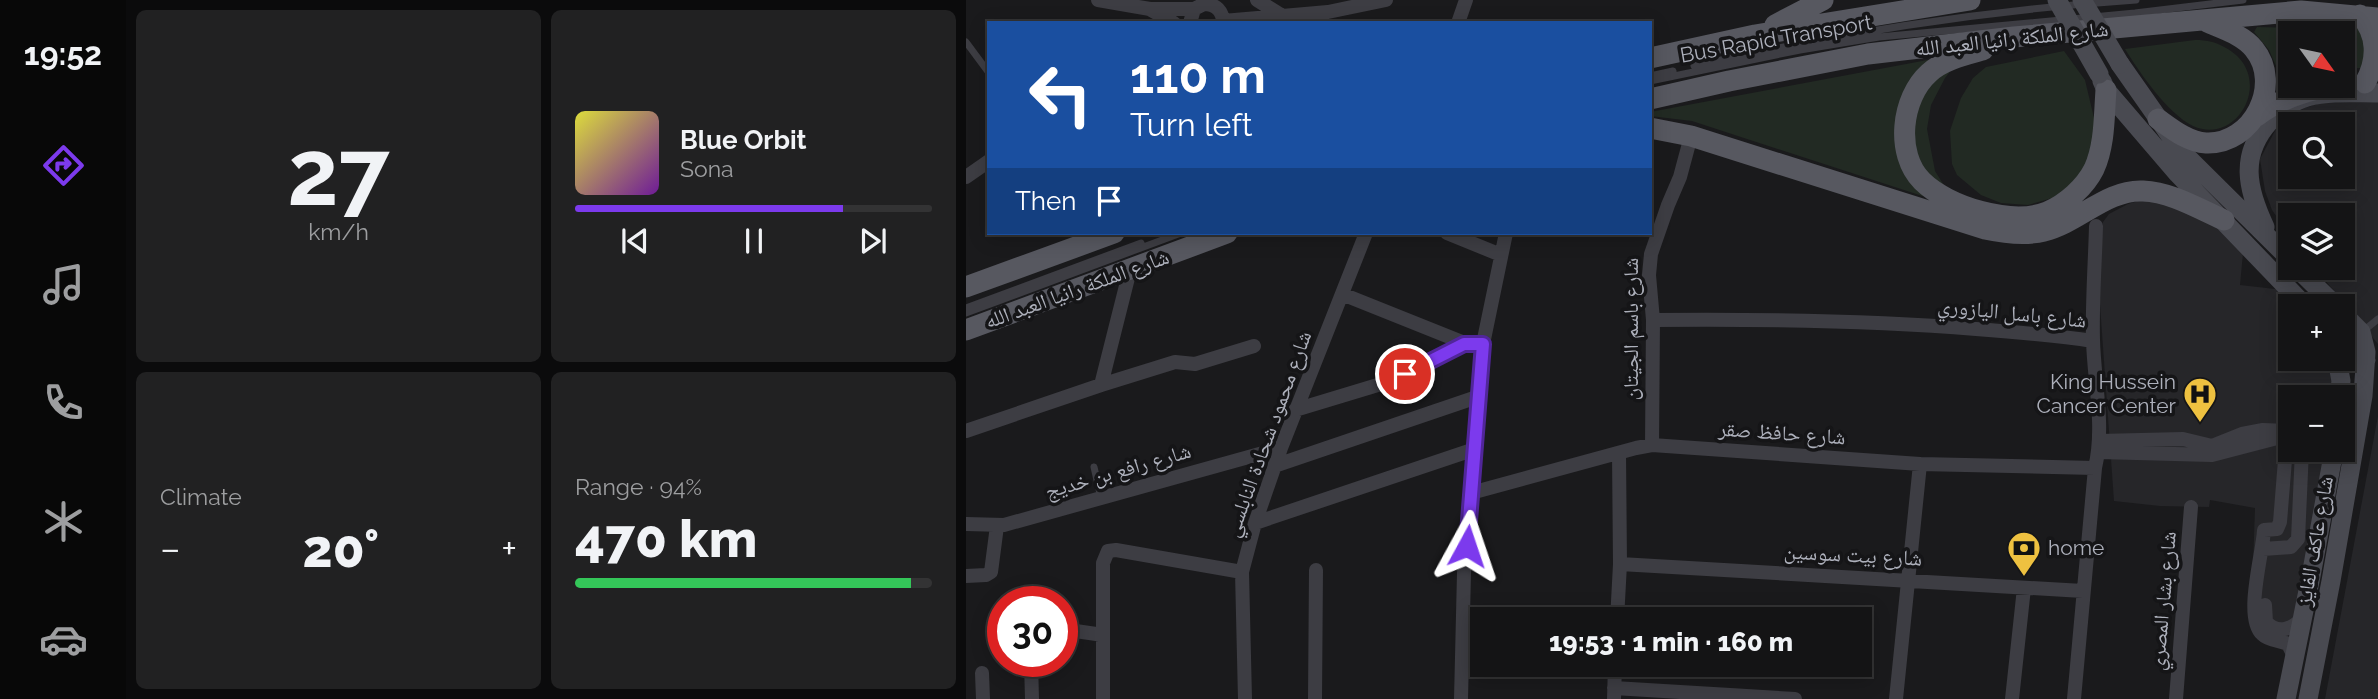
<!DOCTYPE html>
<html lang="en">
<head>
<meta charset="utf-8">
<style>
  :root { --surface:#141415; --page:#212122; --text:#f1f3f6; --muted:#9d9ea0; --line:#333334; --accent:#7c3aed }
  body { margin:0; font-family:Raleway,"Noto Naskh Arabic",sans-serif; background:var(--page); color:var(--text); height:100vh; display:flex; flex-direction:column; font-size:26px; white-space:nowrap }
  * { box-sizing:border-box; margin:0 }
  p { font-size:23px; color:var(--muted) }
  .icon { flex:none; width:38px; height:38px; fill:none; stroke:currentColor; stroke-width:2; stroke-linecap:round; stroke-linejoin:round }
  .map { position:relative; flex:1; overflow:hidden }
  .side { display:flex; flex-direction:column; gap:10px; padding:10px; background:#0b0b0c; width:840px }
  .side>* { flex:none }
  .top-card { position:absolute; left:21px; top:21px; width:665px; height:214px; border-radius:0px; box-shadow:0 4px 18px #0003,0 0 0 2px var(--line); background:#1a4fa0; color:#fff; overflow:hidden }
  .needle { width:46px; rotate:123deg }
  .controls { position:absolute; left:1312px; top:21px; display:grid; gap:14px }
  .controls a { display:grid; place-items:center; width:77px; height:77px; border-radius:0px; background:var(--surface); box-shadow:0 4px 18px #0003,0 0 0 2px var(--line); font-size:35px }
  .speed { position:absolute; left:21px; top:586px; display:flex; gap:14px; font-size:35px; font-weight:700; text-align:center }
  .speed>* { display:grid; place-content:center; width:91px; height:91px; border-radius:50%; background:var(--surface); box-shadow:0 4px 18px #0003,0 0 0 2px var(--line); line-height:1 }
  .speed .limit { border:10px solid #d22; background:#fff; color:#111 }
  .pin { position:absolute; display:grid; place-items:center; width:60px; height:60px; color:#fff; margin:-30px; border:4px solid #fff; border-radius:50%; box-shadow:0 2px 7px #0007 }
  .me { position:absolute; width:77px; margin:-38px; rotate:5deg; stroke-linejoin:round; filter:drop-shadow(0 0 5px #0008) }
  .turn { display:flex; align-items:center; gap:24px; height:147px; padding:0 28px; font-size:32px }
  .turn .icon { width:91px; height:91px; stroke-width:2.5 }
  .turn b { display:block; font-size:49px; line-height:60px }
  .then { display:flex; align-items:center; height:66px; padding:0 28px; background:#0003; gap:14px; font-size:26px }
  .big { font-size:52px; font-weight:800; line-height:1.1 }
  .side .tile { flex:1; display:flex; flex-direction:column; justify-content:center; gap:10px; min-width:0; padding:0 24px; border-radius:10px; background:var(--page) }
  .side .dial { align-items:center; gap:0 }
  .dial b { font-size:91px; line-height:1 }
  .song { display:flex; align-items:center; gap:21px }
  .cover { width:84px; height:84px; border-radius:10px; background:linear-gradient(135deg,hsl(60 70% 55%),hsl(280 70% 35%)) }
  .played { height:7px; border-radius:4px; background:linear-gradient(90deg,var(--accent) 75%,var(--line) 75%) }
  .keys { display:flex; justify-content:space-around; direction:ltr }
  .heat { display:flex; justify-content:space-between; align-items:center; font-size:38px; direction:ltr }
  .charge { height:10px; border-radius:5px; background:linear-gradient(90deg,#34c759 94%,var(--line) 0) }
  .side .tiles { flex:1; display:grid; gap:10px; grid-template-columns:repeat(2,1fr) }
  .trip { position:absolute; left:504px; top:607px; width:402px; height:70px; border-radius:0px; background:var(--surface); box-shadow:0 4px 18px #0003,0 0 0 2px var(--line); font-weight:800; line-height:70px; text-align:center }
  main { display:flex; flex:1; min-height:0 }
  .tabs { display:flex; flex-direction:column; width:126px; justify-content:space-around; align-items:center; background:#080808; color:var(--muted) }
  .tabs .icon { width:49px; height:49px }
  .tabs .current { color:var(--accent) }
  .tabs b { font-size:32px; color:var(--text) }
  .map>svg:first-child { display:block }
  .built { fill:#262629; fill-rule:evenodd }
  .green { fill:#222a23 }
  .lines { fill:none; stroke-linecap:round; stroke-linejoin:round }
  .lane { stroke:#3d3d43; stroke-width:7 }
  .street { stroke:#3d3d43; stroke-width:14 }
  .secondary { stroke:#494a51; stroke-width:19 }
  .primary { stroke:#575860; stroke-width:21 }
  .secondary-bridge { stroke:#494a51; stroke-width:19 }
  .route-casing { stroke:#51269a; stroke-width:18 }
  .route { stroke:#7c3aed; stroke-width:12 }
  .labels { text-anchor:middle; stroke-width:7; stroke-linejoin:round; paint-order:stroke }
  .street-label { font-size:21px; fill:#adb0bb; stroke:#151517 }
  .poi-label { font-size:21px; fill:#adb0bb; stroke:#151517; text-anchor:end }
</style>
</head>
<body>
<main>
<nav class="tabs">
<b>19:52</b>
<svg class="icon current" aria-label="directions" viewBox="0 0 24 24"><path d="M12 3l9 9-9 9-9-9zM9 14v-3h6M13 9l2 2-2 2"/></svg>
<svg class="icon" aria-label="music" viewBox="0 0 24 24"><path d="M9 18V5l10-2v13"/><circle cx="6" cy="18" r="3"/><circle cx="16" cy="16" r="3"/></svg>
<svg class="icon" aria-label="phone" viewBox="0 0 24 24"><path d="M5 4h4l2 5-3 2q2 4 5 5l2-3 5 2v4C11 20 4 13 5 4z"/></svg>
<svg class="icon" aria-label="climate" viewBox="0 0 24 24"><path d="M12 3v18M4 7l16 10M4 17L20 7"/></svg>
<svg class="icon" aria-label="car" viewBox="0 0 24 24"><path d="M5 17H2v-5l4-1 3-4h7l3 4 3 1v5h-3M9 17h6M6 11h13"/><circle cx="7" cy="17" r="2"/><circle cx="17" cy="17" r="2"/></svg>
</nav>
<section class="side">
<div class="tiles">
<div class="tile dial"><b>27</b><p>km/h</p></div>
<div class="tile">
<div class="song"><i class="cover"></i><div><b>Blue Orbit</b><p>Sona</p></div></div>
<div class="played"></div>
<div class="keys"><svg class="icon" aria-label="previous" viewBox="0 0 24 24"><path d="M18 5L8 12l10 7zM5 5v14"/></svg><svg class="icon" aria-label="pause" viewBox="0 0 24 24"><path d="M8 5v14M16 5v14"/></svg><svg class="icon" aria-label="next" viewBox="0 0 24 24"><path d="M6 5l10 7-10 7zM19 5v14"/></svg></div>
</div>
<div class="tile"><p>Climate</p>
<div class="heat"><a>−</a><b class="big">20°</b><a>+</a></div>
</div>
<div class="tile"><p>Range · 94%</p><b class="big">470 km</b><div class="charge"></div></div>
</div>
</section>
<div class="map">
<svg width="1412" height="699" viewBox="0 0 1412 699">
  <rect width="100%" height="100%" fill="#1a1a1c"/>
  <!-- built -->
  <path class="built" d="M1412 100V344L1349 268H1377V215H1325V237L1306 210 1299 191 1294 159 1311 127 1338 108 1355 103ZM1325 124H1377V177H1325Z
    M1179 199H1199L1279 232 1274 285 1361 295 1367 306H1325V359H1370L1366 397H1325V450H1359L1326 633 1321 637 1286 595 1289 508 1244 500 1243 507 1194 506 1148 501 1131 263 1134 234 1137 222 1143 214 1162 204Z
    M1412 416V699H1359Z"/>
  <!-- green -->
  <path class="green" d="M1400 26 1412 67 1377 69V33H1325V78L1317 82 1303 50 1288 32 1291 27 1365 29Z
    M1229 40C1241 40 1250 42 1260 48 1310 75 1273 147 1227 126 1201 113 1174 73 1159 49Z
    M1098 51 1119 80 1128 118V150L1110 182 1090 197 1062 205 1035 203 1015 195 991 175 986 164 984 131 995 98 1007 78 1020 67Z
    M999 53 979 78 965 105 961 129 969 171 979 187 978 203 726 121 684 116V112Z"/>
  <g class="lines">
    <!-- lane -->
    <path class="lane" d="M0 42 23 73
      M728 66C872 33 1023 10 1170 0
      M684 76 707 71
      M684 81 834 50 913 37 1169 13 1277 0
      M0 308 175 243
      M0 313 215 233
      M1396 332 1412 319
      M128 467 135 498"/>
    <!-- street -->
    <path class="street" d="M132 0 184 9H228
      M291 0 315 15
      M185 10 208 23
      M257 21 362 12 420 0
      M224 23 228 9 238 4C250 4 257 11 257 23
      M492 23 500 0
      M0 177 23 161
      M481 233 535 255
      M376 294 501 344
      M687 320C795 319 902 320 1010 329 1049 332 1088 335 1127 341
      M135 385 164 270
      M329 410 415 384 463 363 498 344
      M0 431 135 385 209 362 229 364 288 346
      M1325 432 1321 435 1314 522 1311 529 1298 530C1297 553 1278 617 1296 634 1303 641 1313 640 1322 644L1329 658
      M1133 441 1217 439 1246 446 1276 434 1297 430 1325 431
      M686 445 687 320 683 275 685 254 702 205 714 177 725 136
      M1133 452 1246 455 1315 437
      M308 466 514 396
      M505 493 670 448 686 445 954 464 1129 468
      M289 523 509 449
      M0 524 38 525 315 448
      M1297 549 1325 547 1332 539 1336 450
      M654 564 1117 591
      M0 576 20 575 25 572 31 526
      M1299 605 1300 622C1312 635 1327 629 1337 617
      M651 620 654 564 653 453
      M96 629 137 635
      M65 662 66 699
      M16 673 17 699
      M648 688 829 699
      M137 699V563L142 551 150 550 276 572
      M279 699 276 572 289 523 315 448 400 233
      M349 699 350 570
      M495 699 498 573 517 344 540 233
      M648 699 649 665
      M930 699 954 464
      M1046 699 1058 588
      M1108 699 1129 468C1139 426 1128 382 1127 340 1126 302 1129 264 1130 226
      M1210 699 1225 507"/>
    <!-- secondary -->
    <path class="secondary" d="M1154 64 1215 151 1325 260
      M1136 81 1140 90 1212 174 1339 306
      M1299 227C1281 189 1273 155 1304 121 1314 110 1327 101 1341 97 1364 91 1388 93 1412 93
      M1331 268 1370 306
      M1377 335 1400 360
      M1371 359 1375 381 1373 397
      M1320 699 1345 576 1368 450
      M1342 699 1365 581 1397 396 1400 352 1395 332 1377 314"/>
    <!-- primary -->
    <path class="primary" d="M1394 15C1412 34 1412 60 1399 83
      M809 25 857 0
      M1017 50C999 55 977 60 963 73 935 98 929 154 956 181 982 207 1046 226 1081 212 1100 204 1119 187 1128 169 1139 145 1138 116 1140 90
      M684 58 789 35 1004 0
      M684 99 763 81 902 54 1048 37 1335 11 1412 18
      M1291 116C1313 99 1338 91 1366 86
      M1192 119C1206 129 1222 142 1240 143 1287 145 1317 84 1288 49 1277 35 1257 29 1241 22
      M684 128 725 136 1019 229C1038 233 1059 236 1078 231 1112 223 1141 189 1177 191 1205 192 1233 209 1258 220
      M0 287 148 233
      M0 330 261 233"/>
    <!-- secondary-bridge -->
    <path class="secondary-bridge" d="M1091 0 1133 74
      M1116 0 1154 64"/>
  </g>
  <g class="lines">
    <defs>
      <path id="route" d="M439 374 498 344H517L501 546"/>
    </defs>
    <!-- route casing -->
    <use href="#route" class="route-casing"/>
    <!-- route -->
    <use href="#route" class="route"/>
  </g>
  <!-- icons -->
  <defs>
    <symbol id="hospital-pin" viewBox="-11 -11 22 30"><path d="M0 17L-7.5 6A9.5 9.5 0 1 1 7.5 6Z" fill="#eec140" stroke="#151517"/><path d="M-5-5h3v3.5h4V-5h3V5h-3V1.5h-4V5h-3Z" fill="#111"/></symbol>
    <symbol id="bank-pin" viewBox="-11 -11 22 30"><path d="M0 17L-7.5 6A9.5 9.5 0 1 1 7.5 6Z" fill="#eec140" stroke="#151517"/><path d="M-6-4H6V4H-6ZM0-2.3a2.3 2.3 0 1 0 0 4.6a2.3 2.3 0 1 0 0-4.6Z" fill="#111"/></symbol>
  </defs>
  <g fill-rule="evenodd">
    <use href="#hospital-pin" x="1215" y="375" width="38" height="52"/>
    <use href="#bank-pin" x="1039" y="529" width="38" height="52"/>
  </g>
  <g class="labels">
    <!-- street labels -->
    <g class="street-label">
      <text transform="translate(810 39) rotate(-10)" y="7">Bus Rapid Transport</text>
      <text transform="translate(1046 39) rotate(-6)" y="7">شارع الملكة رانيا العبد الله</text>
      <text transform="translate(111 289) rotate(-20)" y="7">شارع الملكة رانيا العبد الله</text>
      <text transform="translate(1046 313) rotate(6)" y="7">شارع باسل اليازوري</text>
      <text transform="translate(665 329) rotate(-90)" y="7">شارع باسم الجيتان</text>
      <text transform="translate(816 433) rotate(4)" y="7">شارع حافظ صقر</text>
      <text transform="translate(302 434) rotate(-70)" y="7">شارع محمود شحادة النابلسي</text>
      <text transform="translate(152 471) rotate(-16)" y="7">شارع رافع بن خديج</text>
      <text transform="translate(1349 541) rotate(-80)" y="7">شارع عاكف الفايز</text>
      <text transform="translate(887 555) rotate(3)" y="7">شارع بيت سوسين</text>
      <text transform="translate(1197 601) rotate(-85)" y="7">شارع بشار المصري</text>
    </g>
    <!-- poi labels -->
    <g class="poi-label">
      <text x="1210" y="389">King Hussein<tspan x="1210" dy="24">Cancer Center</tspan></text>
      <text x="1082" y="555" text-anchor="start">home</text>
    </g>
  </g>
</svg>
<div class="controls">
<a><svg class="needle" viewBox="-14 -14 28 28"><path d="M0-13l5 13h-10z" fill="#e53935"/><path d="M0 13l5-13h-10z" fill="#9d9ea0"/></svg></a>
<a><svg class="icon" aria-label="search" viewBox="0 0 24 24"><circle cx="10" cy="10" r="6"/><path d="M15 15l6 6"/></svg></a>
<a><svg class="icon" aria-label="layers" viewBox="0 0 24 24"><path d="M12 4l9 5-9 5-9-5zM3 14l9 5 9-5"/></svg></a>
<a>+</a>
<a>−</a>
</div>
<div class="speed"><div class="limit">30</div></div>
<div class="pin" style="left:439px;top:374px;background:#d93025"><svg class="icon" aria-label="arrive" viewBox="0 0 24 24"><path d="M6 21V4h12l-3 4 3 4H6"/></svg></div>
<svg class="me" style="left:501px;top:546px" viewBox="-20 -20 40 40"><path d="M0-17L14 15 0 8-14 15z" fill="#7c3aed" stroke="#fff" stroke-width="4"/></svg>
<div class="trip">19:53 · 1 min · 160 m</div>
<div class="top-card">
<div class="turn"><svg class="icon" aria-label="left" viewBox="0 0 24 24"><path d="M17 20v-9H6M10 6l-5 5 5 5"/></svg><div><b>110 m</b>Turn left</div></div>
<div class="then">Then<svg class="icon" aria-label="arrive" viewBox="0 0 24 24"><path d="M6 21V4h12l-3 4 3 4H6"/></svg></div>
</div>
</div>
</main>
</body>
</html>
